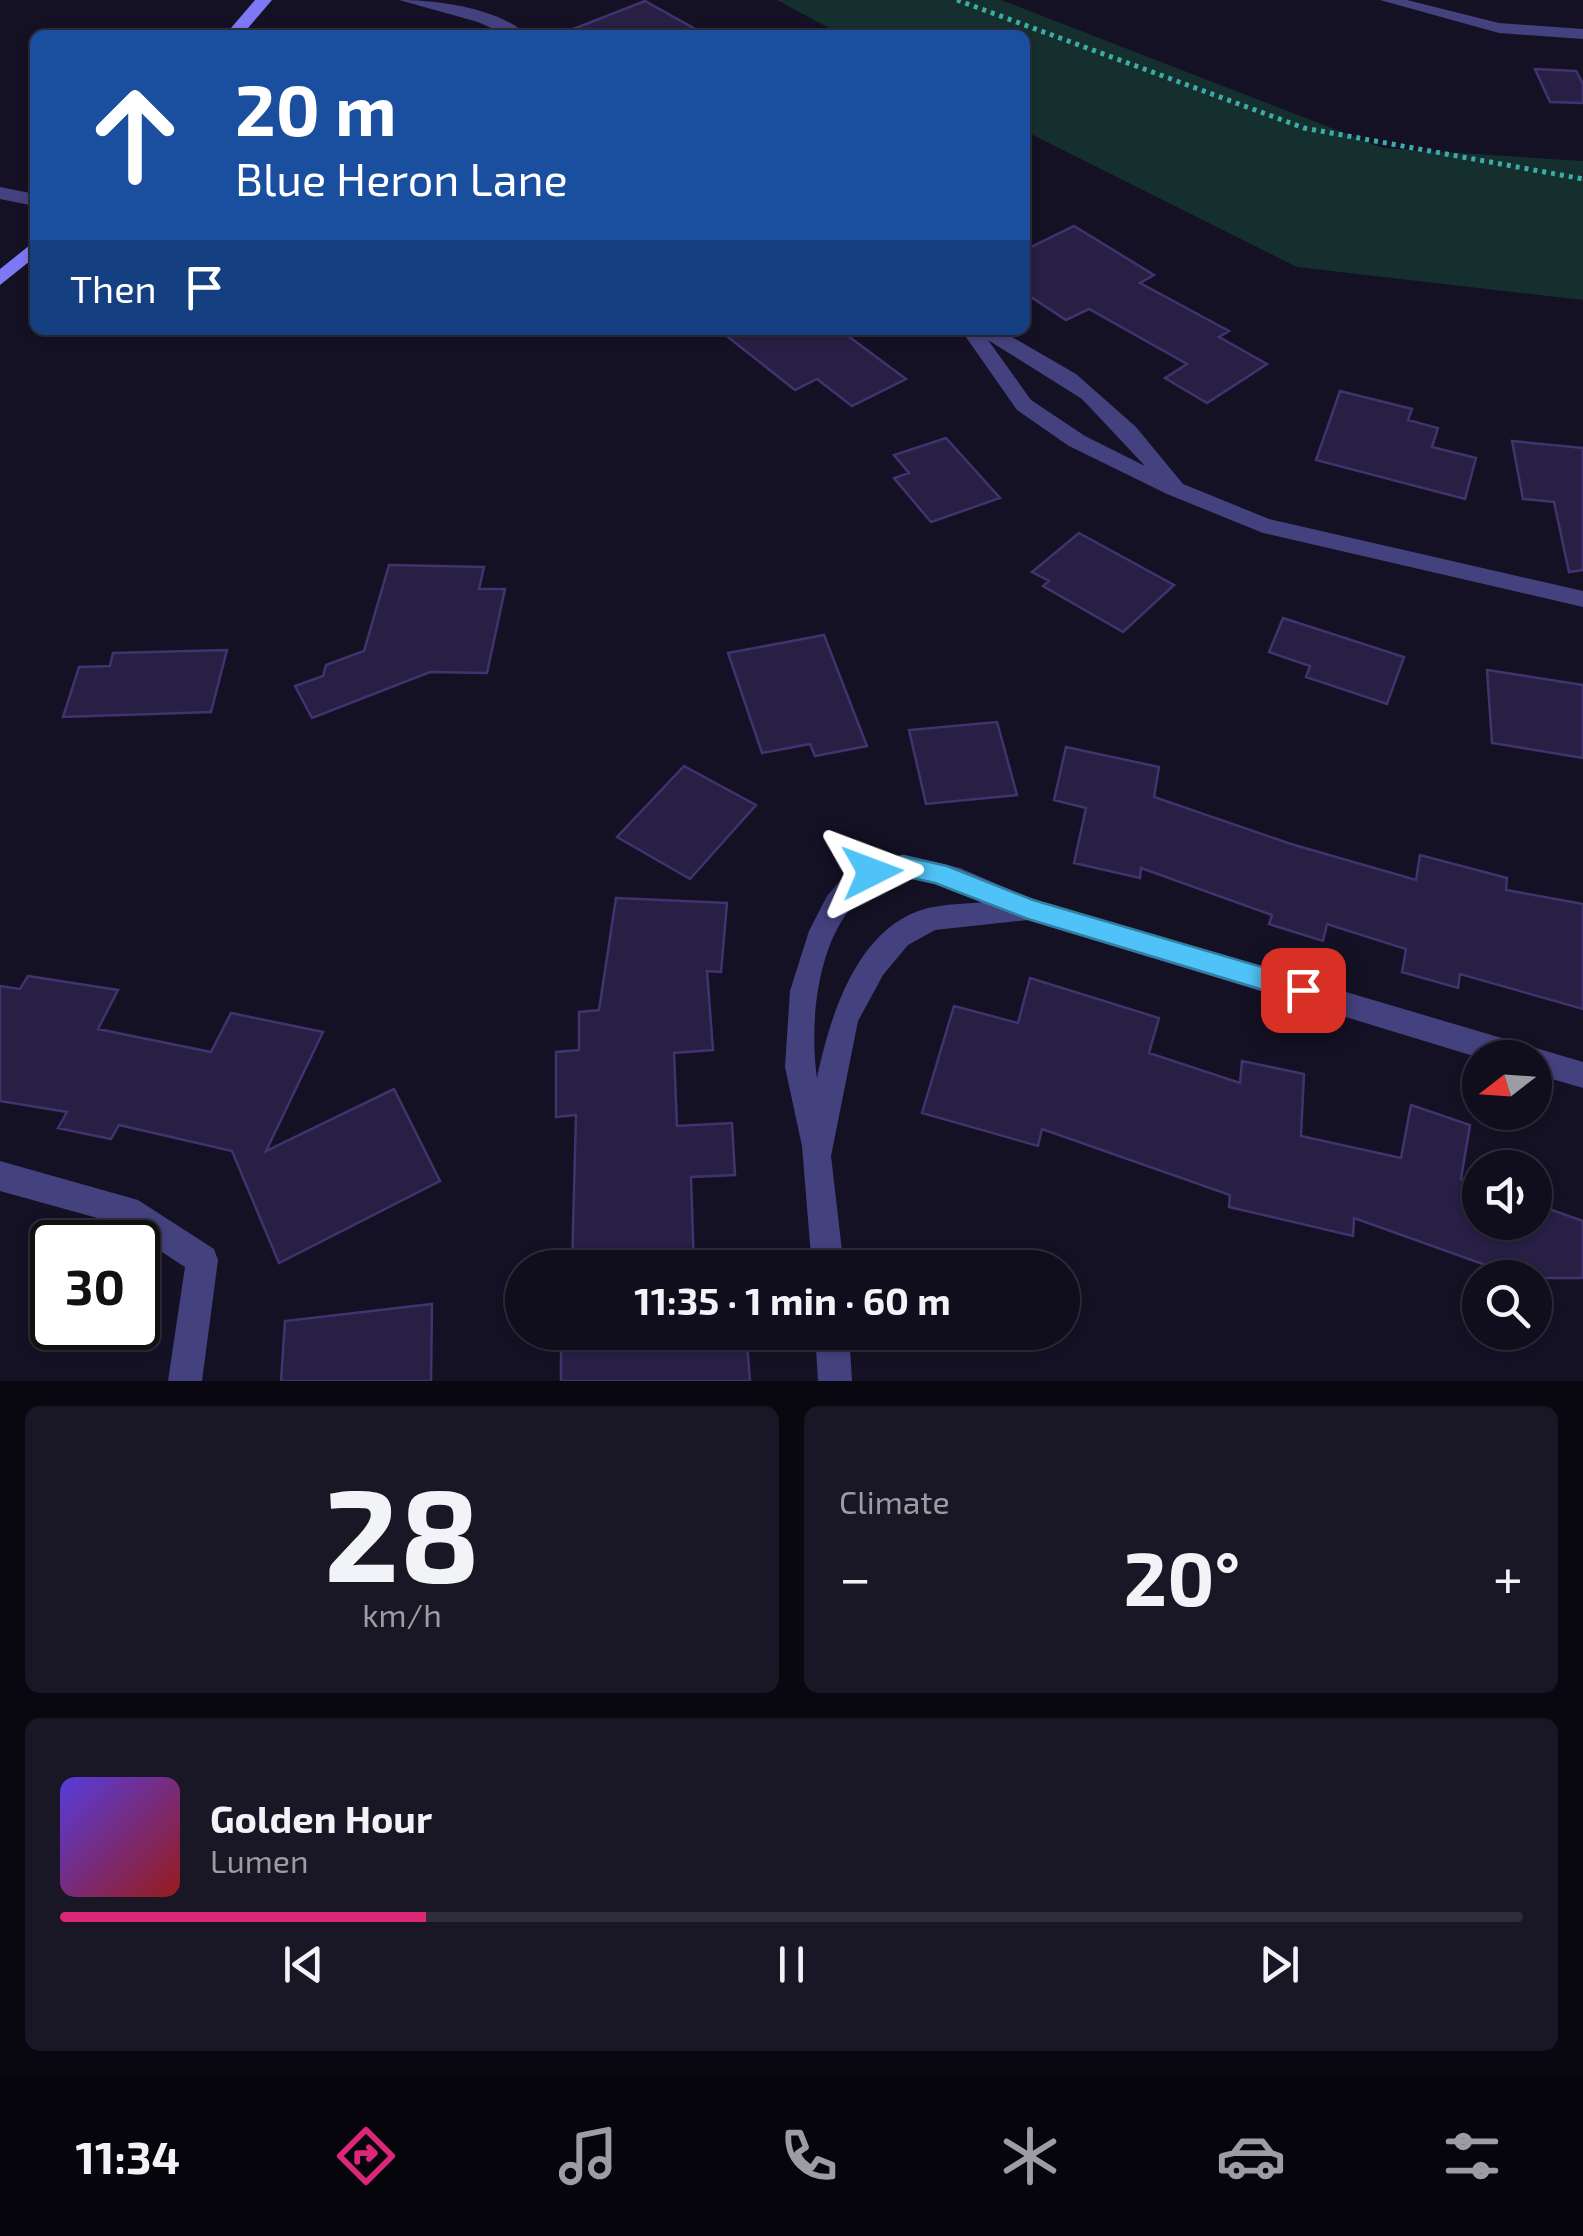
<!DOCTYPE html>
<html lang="en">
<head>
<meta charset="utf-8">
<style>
  :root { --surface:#100d1c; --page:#191625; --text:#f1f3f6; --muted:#9c9ca3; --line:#302d3b; --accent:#db2777 }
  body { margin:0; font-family:"Exo 2",sans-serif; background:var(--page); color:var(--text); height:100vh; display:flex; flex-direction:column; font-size:38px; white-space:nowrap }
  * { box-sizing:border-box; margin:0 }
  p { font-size:32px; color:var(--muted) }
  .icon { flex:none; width:55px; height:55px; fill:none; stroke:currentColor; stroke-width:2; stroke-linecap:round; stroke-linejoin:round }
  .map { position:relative; height:1381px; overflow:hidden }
  .sheet { display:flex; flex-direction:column; gap:25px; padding:25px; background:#09070f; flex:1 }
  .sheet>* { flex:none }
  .top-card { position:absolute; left:30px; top:30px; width:1000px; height:305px; border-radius:15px; box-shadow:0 2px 8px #0004,0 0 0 2px var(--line); background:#1a4fa0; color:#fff; overflow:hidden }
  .needle { width:65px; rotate:253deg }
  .buttons { position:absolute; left:1462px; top:1040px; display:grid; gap:20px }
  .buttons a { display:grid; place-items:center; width:90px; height:90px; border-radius:50%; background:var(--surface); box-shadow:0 2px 8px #0004,0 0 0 2px var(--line); font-size:50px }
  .speed { position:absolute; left:30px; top:1220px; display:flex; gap:20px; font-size:50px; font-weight:700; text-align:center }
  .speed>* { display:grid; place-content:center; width:130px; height:130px; border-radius:50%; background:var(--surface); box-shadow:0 2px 8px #0004,0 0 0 2px var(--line); line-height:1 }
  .speed .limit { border:5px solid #111; border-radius:15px; background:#fff; color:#111 }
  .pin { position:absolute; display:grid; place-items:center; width:85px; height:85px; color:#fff; margin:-42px; border-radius:20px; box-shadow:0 5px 15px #0006 }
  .me { position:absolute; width:110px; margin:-55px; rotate:87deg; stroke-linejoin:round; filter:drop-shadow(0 0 8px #0008) }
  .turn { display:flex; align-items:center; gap:35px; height:210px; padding:0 40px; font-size:45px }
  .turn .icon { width:130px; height:130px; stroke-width:2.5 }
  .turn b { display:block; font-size:70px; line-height:85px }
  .then { display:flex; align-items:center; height:95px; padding:0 40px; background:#0003; gap:20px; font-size:38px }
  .big { font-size:75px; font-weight:700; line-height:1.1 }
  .sheet .tile { flex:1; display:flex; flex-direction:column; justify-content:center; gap:15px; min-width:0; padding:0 35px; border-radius:15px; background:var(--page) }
  .sheet .dial { align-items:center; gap:0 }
  .dial b { font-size:130px; line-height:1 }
  .song { display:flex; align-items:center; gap:30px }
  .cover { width:120px; height:120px; border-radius:15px; background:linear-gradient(135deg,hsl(250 70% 55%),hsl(0 70% 35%)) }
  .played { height:10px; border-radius:5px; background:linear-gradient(90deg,var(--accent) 25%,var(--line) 25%) }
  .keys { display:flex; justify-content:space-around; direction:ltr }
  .heat { display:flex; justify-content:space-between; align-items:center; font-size:55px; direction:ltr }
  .sheet .tiles { flex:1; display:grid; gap:25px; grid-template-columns:1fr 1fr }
  .tile:last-child { grid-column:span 2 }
  .trip { position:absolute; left:505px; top:1250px; width:575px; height:100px; border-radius:50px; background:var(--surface); box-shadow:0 2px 8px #0004,0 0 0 2px var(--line); font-weight:700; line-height:100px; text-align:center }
  .tabs { display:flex; height:160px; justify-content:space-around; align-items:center; background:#06050b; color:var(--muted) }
  .tabs .icon { width:70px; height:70px }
  .tabs .selected { color:var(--accent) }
  .tabs b { font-size:45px; color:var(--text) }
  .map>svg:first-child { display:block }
  .green { fill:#152e2e }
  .building { fill:#271f44; stroke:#40336e; stroke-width:2.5 }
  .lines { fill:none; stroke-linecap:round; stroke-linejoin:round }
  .path { stroke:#3bada8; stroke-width:5; stroke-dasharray:4 5; stroke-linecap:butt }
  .minor { fill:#44417f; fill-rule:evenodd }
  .secondary { fill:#7d78f3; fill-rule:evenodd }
  .route { fill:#4fc3f7; stroke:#337fa1; stroke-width:2.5 }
</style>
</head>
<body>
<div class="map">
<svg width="1583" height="1381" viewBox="0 0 1583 1381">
  <rect width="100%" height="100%" fill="#151125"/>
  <!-- green -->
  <path class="green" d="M777 0H1001L1383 148 1583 161V300L1297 267 1025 131V35H842Z"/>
  <!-- building -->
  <path class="building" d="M645 1 706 35H564L563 33Z
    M1535 69 1576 71 1583 84V103L1550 102Z
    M1074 226 1154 275 1140 283 1229 331 1219 337 1267 364 1207 403 1165 378 1187 364 1089 309 1066 320 1025 293V250Z
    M719 330H840L906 379 852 406 817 379 795 390Z
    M1340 391 1412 409 1408 420 1438 428 1432 447 1476 458 1465 499 1316 460Z
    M946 438 1000 498 931 522 894 478 909 473 894 455Z
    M1512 441 1583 448V570L1569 572 1554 502 1523 499Z
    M1079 533 1174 585 1123 632 1043 586 1049 581 1032 572Z
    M389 565 484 567 479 589H505L487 673 430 672 312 718 295 686 323 676 326 665 364 651Z
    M1283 618 1404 657 1387 704 1306 677 1310 666 1269 652Z
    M824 635 867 746 815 756 810 744 762 753 728 653Z
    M227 650 211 712 63 717 79 667 110 666 113 653Z
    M1487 670 1583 685V758L1492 743Z
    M997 722 1017 795 926 804 909 730Z
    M1066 747 1159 767 1154 797 1291 844 1416 880 1420 855 1507 878 1506 890 1583 904V1009L1460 974 1458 988 1402 972 1406 949 1327 924 1323 941 1269 924 1272 915 1141 868 1140 878 1074 863 1086 808 1054 800Z
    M684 766 756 805 690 879 617 837Z
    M616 898 727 903 721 972 707 971 713 1050 674 1053 677 1126 732 1123 735 1175 691 1177 694 1268H572L576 1115 556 1117V1052L579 1050V1012L599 1010Z
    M28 976 118 990 98 1029 211 1052 231 1013 323 1032 266 1151 394 1089 440 1181 279 1263 232 1151 119 1125 111 1139 58 1128 67 1112 0 1101V986L20 989Z
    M1030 978 1159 1018 1149 1053 1240 1083 1242 1061 1304 1074 1301 1136 1401 1158 1411 1105 1470 1125 1461 1179 1480 1186V1222H1535V1204L1583 1221V1278H1522L1354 1218 1353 1236 1229 1207 1230 1195 1042 1129 1038 1146 922 1113 954 1006 1018 1023Z
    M432 1304 431 1381H281L285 1321Z
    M561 1332H746L750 1381H561Z"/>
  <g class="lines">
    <!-- path -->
    <path class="path" d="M957 0 1304 128 1583 179"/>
    <!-- minor -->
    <path class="minor" d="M399 0C439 0 497 8 528 35H507L478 22Z
      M1380 0H1407L1499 23 1583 29V39L1499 33Z
      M0 187 35 194V206L0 199Z
      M961 330H1000L1076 374 1136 427 1183 484 1269 519 1583 591V607L1263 533 1167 494 1069 446 1017 410ZM988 340 1082 399 1145 466 1085 436 1031 400Z
      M905 855 960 868 1031 899 1583 1062V1088L1535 1074V1058H1480L1028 920 935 930 908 945 883 975 858 1021 831 1156 844 1268H812L802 1146 785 1067 790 991 809 931 827 896 845 875 868 862ZM905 877 935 883 983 902C965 904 946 904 928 908 857 926 830 1016 817 1078 807 1010 822 888 905 877Z
      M0 1161 138 1200 214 1249 218 1260 202 1381H168L185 1267 119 1224 0 1191Z
      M815 1332H849L852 1381H818Z"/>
    <!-- secondary -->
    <path class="secondary" d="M255 0H272L242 35H225Z
      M35 241V257L0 285V269Z"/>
  </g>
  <!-- route -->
  <path class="route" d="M903 856 947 866 1033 900 1303 979 1312 983 1316 990 1312 998 1303 1002 1028 919 935 883 903 876 872 882 859 872 863 865Z"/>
</svg>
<div class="buttons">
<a><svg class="needle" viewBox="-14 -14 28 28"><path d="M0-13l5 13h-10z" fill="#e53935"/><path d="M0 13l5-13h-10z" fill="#9c9ca3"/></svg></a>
<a><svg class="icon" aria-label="sound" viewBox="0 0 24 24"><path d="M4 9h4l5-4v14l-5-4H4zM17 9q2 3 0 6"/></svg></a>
<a><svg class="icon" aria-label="search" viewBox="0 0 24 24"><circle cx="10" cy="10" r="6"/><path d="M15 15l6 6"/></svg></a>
</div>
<div class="speed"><div class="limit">30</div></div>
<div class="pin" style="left:1303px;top:990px;background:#d93025"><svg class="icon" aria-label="arrive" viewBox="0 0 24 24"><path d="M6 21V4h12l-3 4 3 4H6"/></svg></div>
<svg class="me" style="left:872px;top:872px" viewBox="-20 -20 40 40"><path d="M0-17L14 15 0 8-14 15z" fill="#4fc3f7" stroke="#fff" stroke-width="4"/></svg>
<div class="trip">11:35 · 1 min · 60 m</div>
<div class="top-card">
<div class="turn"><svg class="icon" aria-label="ahead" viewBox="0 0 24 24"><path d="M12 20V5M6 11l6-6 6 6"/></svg><div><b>20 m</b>Blue Heron Lane</div></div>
<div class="then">Then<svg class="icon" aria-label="arrive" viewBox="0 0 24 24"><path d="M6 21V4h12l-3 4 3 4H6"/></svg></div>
</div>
</div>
<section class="sheet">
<div class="tiles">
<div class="tile dial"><b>28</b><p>km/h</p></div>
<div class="tile"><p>Climate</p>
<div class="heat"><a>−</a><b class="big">20°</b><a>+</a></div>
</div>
<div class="tile">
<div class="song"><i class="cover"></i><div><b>Golden Hour</b><p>Lumen</p></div></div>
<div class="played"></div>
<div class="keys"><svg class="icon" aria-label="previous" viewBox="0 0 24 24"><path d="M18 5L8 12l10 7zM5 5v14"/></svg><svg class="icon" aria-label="pause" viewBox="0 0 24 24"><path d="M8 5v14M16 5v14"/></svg><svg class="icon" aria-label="next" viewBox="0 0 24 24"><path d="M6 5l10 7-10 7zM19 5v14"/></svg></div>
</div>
</div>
</section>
<nav class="tabs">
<b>11:34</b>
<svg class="icon selected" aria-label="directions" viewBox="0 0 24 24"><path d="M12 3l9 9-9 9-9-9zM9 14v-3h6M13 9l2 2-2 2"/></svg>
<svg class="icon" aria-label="music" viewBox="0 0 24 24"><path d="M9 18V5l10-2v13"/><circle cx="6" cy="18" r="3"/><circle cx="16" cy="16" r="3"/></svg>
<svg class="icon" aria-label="phone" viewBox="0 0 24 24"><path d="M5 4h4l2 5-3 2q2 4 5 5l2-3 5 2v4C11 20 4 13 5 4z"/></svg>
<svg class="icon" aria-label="climate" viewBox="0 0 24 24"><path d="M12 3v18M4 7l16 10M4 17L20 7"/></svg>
<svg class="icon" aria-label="car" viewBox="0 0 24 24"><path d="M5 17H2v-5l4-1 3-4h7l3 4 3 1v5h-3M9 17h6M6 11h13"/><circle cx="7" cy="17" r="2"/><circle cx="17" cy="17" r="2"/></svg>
<svg class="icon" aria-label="filters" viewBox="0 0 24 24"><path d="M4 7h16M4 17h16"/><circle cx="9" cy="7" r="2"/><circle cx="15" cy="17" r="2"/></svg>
</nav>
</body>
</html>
